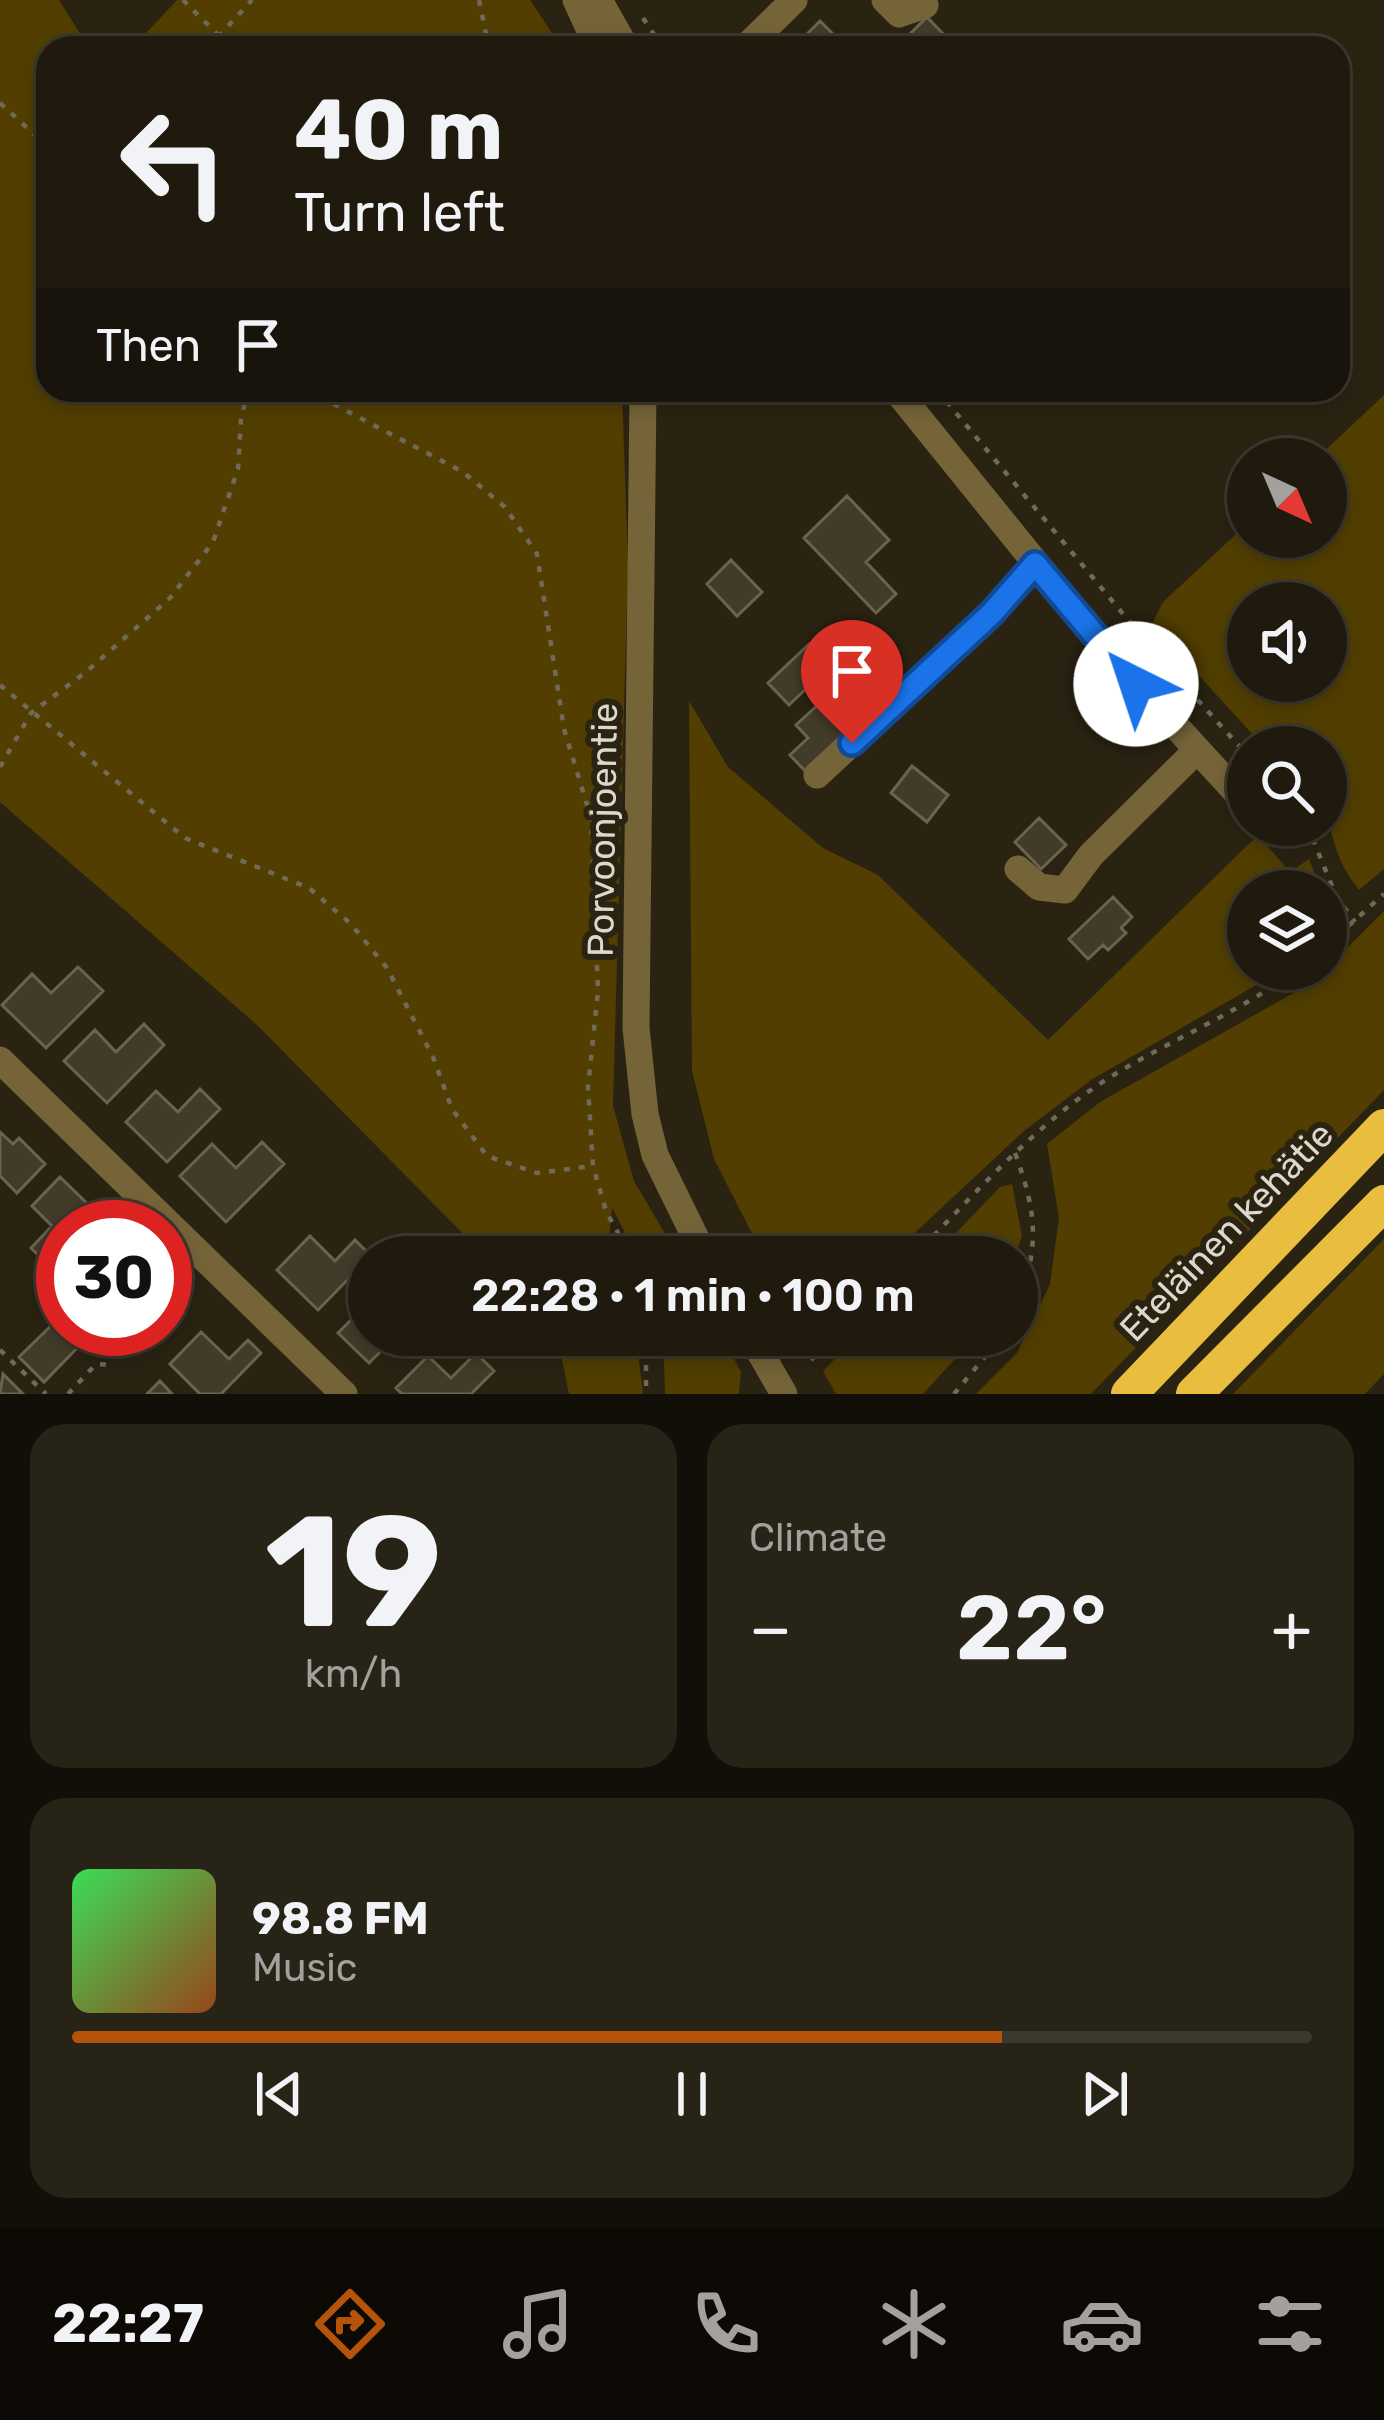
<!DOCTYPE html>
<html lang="en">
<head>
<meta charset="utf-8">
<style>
  :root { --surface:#201a0e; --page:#282317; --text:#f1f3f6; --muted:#a2a19e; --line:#3d382e; --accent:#b45309 }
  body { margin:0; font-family:Rubik,sans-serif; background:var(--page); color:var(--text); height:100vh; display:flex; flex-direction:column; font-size:45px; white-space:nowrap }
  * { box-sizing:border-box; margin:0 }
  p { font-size:39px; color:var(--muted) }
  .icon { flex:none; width:66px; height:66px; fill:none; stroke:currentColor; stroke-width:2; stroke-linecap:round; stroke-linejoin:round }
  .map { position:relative; height:1394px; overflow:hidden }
  .side { display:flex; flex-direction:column; gap:30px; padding:30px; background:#120e08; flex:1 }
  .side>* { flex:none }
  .guide { position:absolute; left:36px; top:36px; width:1314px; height:366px; border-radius:36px; box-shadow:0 6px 18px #0003,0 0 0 3px var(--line); background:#201a0e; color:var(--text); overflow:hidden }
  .needle { width:78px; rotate:136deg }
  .buttons { position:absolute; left:1227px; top:438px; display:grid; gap:24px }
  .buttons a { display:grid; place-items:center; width:120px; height:120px; border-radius:50%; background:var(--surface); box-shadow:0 6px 18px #0003,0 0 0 3px var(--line); font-size:60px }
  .speed { position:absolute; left:36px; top:1200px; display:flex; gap:24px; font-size:60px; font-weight:700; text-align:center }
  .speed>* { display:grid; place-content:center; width:156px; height:156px; border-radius:50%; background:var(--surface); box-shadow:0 6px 18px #0003,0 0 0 3px var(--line); line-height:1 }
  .speed .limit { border:18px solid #d22; background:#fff; color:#111 }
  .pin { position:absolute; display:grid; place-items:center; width:102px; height:102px; color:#fff; margin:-123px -51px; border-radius:50% 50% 50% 0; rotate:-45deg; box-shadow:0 0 12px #0007 }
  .pin .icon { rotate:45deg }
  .me { position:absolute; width:132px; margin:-66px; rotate:319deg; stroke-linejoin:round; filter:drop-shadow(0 0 9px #0008) }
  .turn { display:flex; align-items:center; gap:42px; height:252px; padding:0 60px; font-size:54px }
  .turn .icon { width:156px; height:156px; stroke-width:2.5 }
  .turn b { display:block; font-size:84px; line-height:102px }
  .then { display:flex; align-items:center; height:114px; padding:0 60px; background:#0003; gap:24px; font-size:45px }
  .big { font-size:90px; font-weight:600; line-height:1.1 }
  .side .tile { flex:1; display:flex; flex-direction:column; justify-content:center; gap:18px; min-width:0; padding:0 42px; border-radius:36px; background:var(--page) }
  .side .dial { align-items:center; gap:0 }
  .dial b { font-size:156px; line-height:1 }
  .song { display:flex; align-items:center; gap:36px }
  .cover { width:144px; height:144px; border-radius:18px; background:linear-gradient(135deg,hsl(130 70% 55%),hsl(20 70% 35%)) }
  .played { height:12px; border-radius:6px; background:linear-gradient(90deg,var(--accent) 75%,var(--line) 75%) }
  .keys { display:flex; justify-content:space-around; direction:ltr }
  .heat { display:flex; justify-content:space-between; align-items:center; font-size:66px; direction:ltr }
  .side .tiles { flex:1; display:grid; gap:30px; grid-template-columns:1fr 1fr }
  .tile:last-child { grid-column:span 2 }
  .trip { position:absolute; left:348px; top:1236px; width:690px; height:120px; border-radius:60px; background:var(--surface); box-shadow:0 6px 18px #0003,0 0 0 3px var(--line); font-weight:600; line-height:120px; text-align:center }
  .tabs { display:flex; height:192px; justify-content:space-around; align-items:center; background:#0d0a06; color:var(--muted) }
  .tabs .icon { width:84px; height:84px }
  .tabs .on { color:var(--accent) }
  .tabs b { font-size:54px; color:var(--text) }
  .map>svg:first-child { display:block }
  .green { fill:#513e00; fill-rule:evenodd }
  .building { fill:#433b29; stroke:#6a634f; stroke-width:3 }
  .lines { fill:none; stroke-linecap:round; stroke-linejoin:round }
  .path { stroke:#706a5b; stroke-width:4.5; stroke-dasharray:6 9; stroke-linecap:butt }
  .minor { stroke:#756438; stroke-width:27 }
  .highway { stroke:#e9bd3e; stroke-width:36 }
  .route-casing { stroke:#114b97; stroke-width:30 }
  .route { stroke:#1a73e8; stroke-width:21 }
  .labels { text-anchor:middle; stroke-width:12; stroke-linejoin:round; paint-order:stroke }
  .street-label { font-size:36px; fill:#dcd8cc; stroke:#2a2312 }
</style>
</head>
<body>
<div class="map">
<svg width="1384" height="1394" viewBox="0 0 1384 1394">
  <rect width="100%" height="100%" fill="#2a2312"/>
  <!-- green -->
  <path class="green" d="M0 0H59L89 48H48V390H622L628 565 613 1106 634 1181 679 1257H637L612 1207 608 1249 611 1257H486L256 1024 0 802Z
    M177 0H530L562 48H132Z
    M1384 395V869L1359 890C1324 847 1326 799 1326 747H1264L1152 624 1163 602 1248 523V537H1326V459H1316ZM1248 603H1326V681H1248Z
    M689 701 728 767 823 848 878 875 1048 1040 1258 835 1290 872 1309 859 1321 891H1248V969H1284L1091 1080 1024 1131 889 1257H764L714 1159 692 1071Z
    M1384 911V1090L1091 1394H976L1017 1353 1050 1284 1059 1218 1047 1144 1100 1102 1297 991 1326 969Z
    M1012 1184 1022 1236 1015 1257H933L1000 1187Z
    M1384 1239V1374L1365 1394H1233Z
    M557 1335H636L643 1394H569Z
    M663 1335H722L741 1372 739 1394H665Z
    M858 1335H977L923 1394H836L823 1371Z"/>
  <!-- building -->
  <path class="building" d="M927 17 947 38 937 48H922L909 35Z
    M820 21 847 48H793Z
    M847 496 889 540 866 562 896 594 876 613 804 538Z
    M731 560 762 592 737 616 707 584Z
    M809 644 830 666 789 705 768 683Z
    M855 693 871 711 806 772 790 755 808 738 796 725 824 699 836 711Z
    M912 766 948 795 927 822 891 793Z
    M1039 818 1066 845 1041 869 1015 842Z
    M1113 897 1132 917 1121 928 1126 933 1108 950 1103 945 1088 959 1069 939Z
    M78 967 103 991 46 1048 2 1005 32 974 51 993Z
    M144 1024 164 1045 107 1103 64 1061 95 1030 116 1052Z
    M200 1089 220 1109 167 1162 126 1122 156 1091 178 1112Z
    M0 1132 13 1144 19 1138 45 1164 17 1193 0 1176Z
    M262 1142 284 1164 226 1222 180 1176 212 1144 236 1168Z
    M60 1177 98 1214 86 1227H63V1250L48 1265 31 1248 52 1226 32 1206Z
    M310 1236 335 1261 355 1240 371 1256 318 1310 277 1270Z
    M369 1302V1335H414L394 1356 385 1347 369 1363 338 1333Z
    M62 1315 63 1329H76L86 1339 44 1382 19 1357Z
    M201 1332 229 1359 248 1340 261 1353 221 1394H200L170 1364Z
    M507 1335H519L522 1338 511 1349 502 1340Z
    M476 1353 494 1371 471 1394H402L396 1388 428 1356 451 1378Z
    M3 1374 23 1394H0Z
    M160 1381 172 1394H147Z"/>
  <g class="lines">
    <!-- path -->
    <path class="path" d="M183 0 219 36
      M479 0 489 48
      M643 18 663 48
      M208 48 252 0
      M0 103 48 147
      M307 390 463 472 505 507 537 554 564 729 591 818 598 991 588 1087 593 1166 606 1211 631 1257
      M937 390 1153 650 1248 756
      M0 685 185 838 309 888 351 924 387 968 433 1057 452 1109 487 1156 537 1173 593 1166
      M0 767 31 713 86 672 170 598 213 542 238 469 241 419 248 390
      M1307 825 1337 898 1355 922
      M1326 946 1384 894
      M1015 1153C1038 1216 1039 1246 1017 1310
      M913 1257C975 1194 1036 1123 1112 1076 1174 1038 1240 1012 1298 969
      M646 1335V1394
      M0 1350 46 1394
      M811 1360 836 1335
      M68 1394 96 1364 113 1365
      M954 1394 1003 1335"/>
    <!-- minor -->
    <path class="minor" d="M576 0 598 48
      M599 0 626 48
      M885 0 899 14 925 5
      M745 48 794 0
      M643 390 636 1028 645 1114 655 1155 705 1257
      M896 390 1106 650 1248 805
      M817 775 992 613 1035 564
      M1267 825 1268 826
      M1018 869 1039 887 1065 890 1091 855 1196 751
      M0 1060 344 1394
      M750 1335 784 1394"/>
    <!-- highway -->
    <path class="highway" d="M1129 1394 1384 1127
      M1194 1394 1384 1203"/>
  </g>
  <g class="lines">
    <defs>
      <path id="route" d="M852 743 992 613 1035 564 1136 684"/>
    </defs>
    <!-- route casing -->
    <use href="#route" class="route-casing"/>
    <!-- route -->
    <use href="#route" class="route"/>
  </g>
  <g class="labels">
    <!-- street labels -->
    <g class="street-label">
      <text transform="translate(602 830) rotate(-89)" y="13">Porvoonjoentie</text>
      <text transform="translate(1226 1231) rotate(-46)" y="13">Eteläinen kehätie</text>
    </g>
  </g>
</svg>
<div class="buttons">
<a><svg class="needle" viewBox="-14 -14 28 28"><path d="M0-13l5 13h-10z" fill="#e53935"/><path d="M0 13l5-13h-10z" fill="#a2a19e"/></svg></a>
<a><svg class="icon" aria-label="sound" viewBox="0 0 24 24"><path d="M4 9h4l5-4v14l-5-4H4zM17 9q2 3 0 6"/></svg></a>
<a><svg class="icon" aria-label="search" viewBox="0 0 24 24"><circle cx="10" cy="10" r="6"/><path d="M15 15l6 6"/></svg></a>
<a><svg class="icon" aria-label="layers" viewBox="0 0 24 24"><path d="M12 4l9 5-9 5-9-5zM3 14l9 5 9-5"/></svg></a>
</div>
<div class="speed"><div class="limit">30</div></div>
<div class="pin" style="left:852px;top:743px;background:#d93025"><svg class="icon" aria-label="arrive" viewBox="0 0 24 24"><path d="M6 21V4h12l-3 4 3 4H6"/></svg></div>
<svg class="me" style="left:1136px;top:684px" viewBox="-20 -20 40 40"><circle r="19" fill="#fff"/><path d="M0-13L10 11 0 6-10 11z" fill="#1a73e8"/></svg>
<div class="trip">22:28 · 1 min · 100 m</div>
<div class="guide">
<div class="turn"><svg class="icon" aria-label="left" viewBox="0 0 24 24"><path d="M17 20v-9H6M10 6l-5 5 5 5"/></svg><div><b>40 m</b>Turn left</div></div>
<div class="then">Then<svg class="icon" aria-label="arrive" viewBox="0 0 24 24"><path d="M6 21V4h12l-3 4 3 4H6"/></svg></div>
</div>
</div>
<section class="side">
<div class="tiles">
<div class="tile dial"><b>19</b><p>km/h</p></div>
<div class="tile"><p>Climate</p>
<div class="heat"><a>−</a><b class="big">22°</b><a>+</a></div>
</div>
<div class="tile">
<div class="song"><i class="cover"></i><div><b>98.8 FM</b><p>Music</p></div></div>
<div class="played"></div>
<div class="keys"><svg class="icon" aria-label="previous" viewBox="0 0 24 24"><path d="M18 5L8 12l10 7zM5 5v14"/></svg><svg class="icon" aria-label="pause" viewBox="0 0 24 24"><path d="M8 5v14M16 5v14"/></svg><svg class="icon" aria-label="next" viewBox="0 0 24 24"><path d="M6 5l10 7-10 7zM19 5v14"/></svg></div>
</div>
</div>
</section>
<nav class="tabs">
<b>22:27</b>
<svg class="icon on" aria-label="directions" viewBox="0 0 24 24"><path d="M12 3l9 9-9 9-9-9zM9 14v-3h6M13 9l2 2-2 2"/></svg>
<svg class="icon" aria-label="music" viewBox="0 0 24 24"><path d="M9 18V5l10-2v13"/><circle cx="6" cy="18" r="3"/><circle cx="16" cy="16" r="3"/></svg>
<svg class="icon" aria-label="phone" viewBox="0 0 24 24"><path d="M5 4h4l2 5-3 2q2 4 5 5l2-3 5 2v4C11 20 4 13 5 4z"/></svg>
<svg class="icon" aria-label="climate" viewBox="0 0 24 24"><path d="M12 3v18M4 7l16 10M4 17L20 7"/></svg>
<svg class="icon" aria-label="car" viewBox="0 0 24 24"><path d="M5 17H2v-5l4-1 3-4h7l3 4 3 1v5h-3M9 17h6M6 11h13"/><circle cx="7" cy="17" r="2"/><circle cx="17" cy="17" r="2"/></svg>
<svg class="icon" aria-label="filters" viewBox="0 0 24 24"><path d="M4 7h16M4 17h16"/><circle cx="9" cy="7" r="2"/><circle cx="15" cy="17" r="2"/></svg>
</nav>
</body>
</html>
